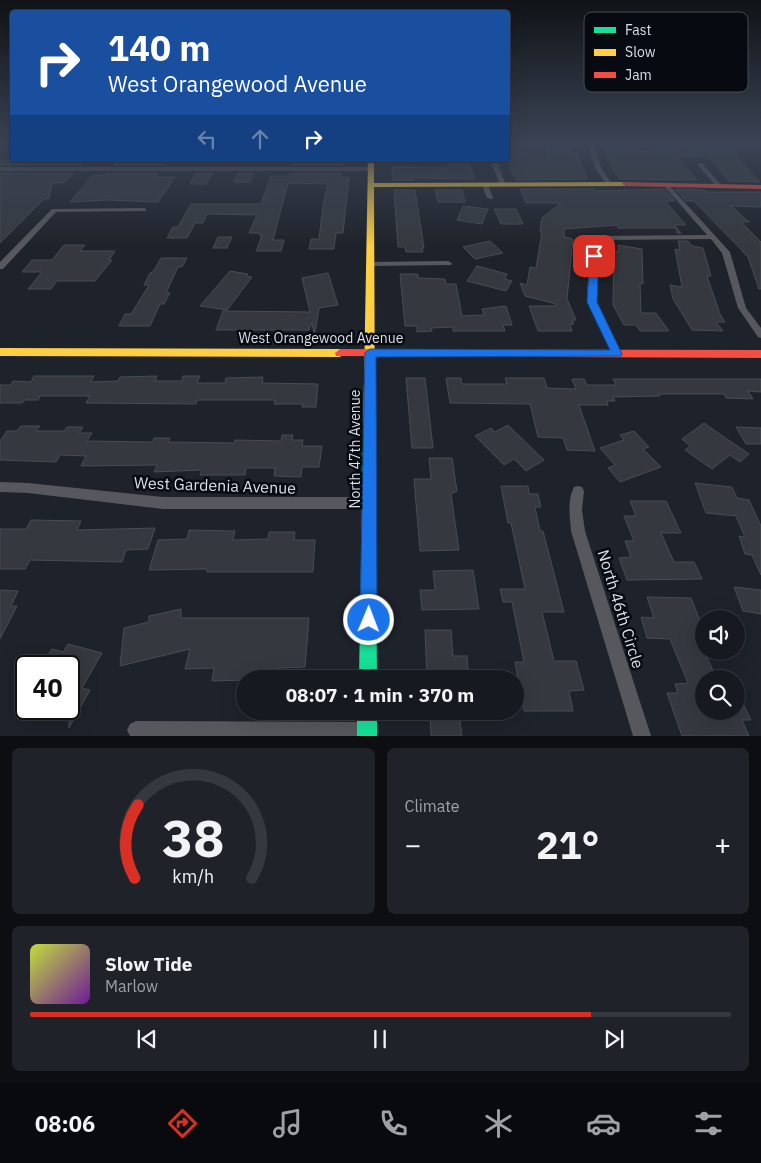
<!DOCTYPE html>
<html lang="en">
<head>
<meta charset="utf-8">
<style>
  :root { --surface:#161a20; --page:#1f2329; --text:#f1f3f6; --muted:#9ea1a5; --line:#35383e; --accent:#d93025 }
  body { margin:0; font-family:"IBM Plex Sans",sans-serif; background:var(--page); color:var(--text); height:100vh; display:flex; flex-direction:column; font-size:19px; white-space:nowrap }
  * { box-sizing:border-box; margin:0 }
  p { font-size:16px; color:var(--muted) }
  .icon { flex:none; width:28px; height:28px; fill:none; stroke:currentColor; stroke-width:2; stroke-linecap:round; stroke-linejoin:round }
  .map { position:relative; height:736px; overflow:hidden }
  .drawer { display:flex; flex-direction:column; gap:12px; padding:12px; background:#0c0e12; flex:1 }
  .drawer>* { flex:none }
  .banner { position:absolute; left:10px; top:10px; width:500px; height:152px; border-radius:5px; box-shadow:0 5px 20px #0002,0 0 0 1px var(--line); background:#1a4fa0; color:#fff; overflow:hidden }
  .fabs { position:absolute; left:695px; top:610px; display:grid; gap:10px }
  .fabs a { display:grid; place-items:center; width:50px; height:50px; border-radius:50%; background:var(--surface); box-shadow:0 5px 20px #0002,0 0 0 1px var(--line); font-size:25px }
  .speed { position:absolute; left:15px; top:655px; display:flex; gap:10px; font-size:25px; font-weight:700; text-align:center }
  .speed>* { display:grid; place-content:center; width:65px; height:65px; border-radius:50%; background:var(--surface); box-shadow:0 5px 20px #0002,0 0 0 1px var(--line); line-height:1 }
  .speed .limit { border:2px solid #111; border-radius:8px; background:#fff; color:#111 }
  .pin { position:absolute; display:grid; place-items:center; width:42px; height:42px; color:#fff; margin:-21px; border-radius:10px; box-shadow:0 2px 8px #0006 }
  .me { position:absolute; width:55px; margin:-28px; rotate:1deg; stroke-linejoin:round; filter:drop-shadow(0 0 4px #0008) }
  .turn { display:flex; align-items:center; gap:18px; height:105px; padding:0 15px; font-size:22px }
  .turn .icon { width:65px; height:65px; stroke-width:2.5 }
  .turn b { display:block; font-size:35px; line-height:42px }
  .lanes { display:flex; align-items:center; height:48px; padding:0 15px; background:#0003; justify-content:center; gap:25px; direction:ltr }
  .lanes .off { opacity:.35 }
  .big { font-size:38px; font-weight:700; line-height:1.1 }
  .drawer .tile { flex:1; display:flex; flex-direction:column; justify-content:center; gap:8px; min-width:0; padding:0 18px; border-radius:8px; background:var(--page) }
  .drawer .dial { align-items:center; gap:0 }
  .dial svg { height:130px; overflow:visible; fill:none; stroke:var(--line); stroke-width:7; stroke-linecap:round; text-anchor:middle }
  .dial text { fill:var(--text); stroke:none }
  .song { display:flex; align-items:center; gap:15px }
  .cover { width:60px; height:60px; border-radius:8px; background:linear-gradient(135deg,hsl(70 70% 55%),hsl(280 70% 35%)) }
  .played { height:5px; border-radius:2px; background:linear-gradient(90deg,var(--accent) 80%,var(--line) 80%) }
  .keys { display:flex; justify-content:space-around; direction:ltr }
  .heat { display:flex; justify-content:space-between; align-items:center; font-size:28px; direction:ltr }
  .drawer .tiles { flex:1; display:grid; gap:12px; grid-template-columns:1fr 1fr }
  .tile:last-child { grid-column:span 2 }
  .trip { position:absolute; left:236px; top:670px; width:288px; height:50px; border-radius:25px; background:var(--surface); box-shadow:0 5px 20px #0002,0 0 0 1px var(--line); font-weight:700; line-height:50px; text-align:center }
  .tab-bar { display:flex; height:80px; justify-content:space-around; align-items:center; background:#090a0d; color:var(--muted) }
  .tab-bar .icon { width:35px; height:35px }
  .tab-bar .active { color:var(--accent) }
  .tab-bar b { font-size:22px; color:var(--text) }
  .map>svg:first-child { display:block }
  .building { fill:#35393f; stroke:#474b53 }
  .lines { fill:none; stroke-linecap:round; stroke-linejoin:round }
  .street { fill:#57585d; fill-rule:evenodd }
  .fast { fill:#16e098; fill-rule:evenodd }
  .slow { fill:#ffcf43; fill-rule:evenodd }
  .jam { fill:#f24e42; fill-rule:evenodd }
  .route { fill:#1a73e8; stroke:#114b97 }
  .labels { text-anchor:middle; stroke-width:5; stroke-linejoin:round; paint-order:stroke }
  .street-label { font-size:14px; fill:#dadfe9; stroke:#070a10 }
  .near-street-label { font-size:16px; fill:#dadfe9; stroke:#070a10 }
  .key { fill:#070a10; stroke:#464a51; stroke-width:1 }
  .key-label { font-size:14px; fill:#dadfe9 }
</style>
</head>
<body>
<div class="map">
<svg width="761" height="736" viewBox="0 0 761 736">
  <rect width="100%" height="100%" fill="#1e222a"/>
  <!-- building -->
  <path class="building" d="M692 145H739L734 154 760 182 729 181 709 157 697 155 678 158 697 180 620 179 613 169 605 148 613 149 612 146 637 148 640 152 671 147 683 153Z
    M546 148 569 149 570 152 576 153 587 179 516 180 508 162V149L548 158Z
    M0 160H86L81 165H0Z
    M119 160H167L163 165H114Z
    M296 160H344L343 165H292Z
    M449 160H468L475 179 414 178V180H393L392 167 450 168Z
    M0 173H74L63 183H52L49 198 44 199 0 243Z
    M107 173H158L155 177H175L158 202 107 200 70 202 93 175H105Z
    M196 173H213L206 184H190Z
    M238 173H253L250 182H234Z
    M290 173H341L340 178H349L343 233H336L334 249H309L311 239H319L323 205 328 184 288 183 273 240H284L281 251H256L262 236H260V233H249L257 215 207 214 203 223H195L187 238H167L173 227H178L191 204H261L271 176H290Z
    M520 189H594L595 191 664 189 675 201H665L686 225H674L681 233H677L676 228H618V225L564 229V237L573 239 567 299 576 320H572L574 324H570L572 331H538L529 306H555L556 304 525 296 520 283 527 285 530 267 536 268 542 232H540L542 218 561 203H526Z
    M675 189 705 190 707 192H761V207L731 206 749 222H741L761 242V289H759L748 257 694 201H686Z
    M394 190H415L424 248H422L423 252H406L405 247H398Z
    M435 190H462L465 202H438Z
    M463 206 488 209 482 224 457 220Z
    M494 209H516L523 224H501Z
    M218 237H232L227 248H213Z
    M490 241 503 253 475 259 463 247Z
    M678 241H688L692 246 703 248 711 276H707L720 314 725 322H716L723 331 692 330 673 299 670 285 682 287 675 249 680 250Z
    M64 245H85L80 251H115L109 260H112L95 281H57L51 289H28L42 272H22L32 260H52Z
    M618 245 642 249 643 284 640 283 641 313H656L669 331H640L636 325H624L613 305 614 251 618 252Z
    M161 258H187L182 267H178L166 293H170L164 304H160L150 326H119L125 314H131L149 285H144L150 273 153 272Z
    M477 266 507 274 505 279 512 281 506 291 467 281Z
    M230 271 248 274 246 276 252 277 227 310 200 306Z
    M328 273 338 305 319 308 315 333H314L312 323 309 330H216L223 311 310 312 302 278Z
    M400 274H418V278L445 279 446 284H456L462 316 484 315 482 309 506 306 512 325H503L505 331H453V327L431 328 432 331 417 332V326H405Z
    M34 376H94L91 382 118 381 120 377 157 376 155 381H182L183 376H200L197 383H225L226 378 263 377 262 383 318 384 316 407H302L303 404H274L275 400H197L196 404 86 403 90 396H40L38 400H25L22 403H0V385H11L13 381 31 382Z
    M406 378H425L433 448H412Z
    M446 378H461L462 384H507L505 378H544L547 388 576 389 572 379H584L587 385H616L613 379H761V392L748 391 753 399 726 398 724 394H659L660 396 613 397 615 401H607L608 405H579L595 451 567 450 563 438 538 437 530 404 450 403Z
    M704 423 721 435 749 454 740 462 730 455 712 469 685 450 690 446 682 439Z
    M508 425 512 429 544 460 526 471 514 459 504 465 475 436 491 428 495 432Z
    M21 426H40L36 431H64L67 427H83L79 433H92L87 441 152 442 154 438H170L168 442 234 443 235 440 281 441 282 435H293L292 440H303L302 446H322L319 467H302L301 477 274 476 275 468H246L245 475H200L202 470 154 472 157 465 81 466 86 456 60 455 56 462 0 460V441L7 431H17Z
    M736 427 761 428V444H746Z
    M634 431 649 447 643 449 661 467 620 482 608 468 615 465 600 448 624 440 620 435Z
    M429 458H452L457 491 451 494 459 550 420 551 414 479H431Z
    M695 483 732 487 737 498 749 500 761 526V575L752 555 745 554 739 536 745 537 736 516 706 513Z
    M501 486H528L529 494H538L541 507H535L540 531H543L564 612H542L554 661H576L584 690 569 691 573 711H524L515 662H524L512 602H503L500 589H525L511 523H508Z
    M630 501H666L681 533H661L674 562H694L702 579 627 580 619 558 631 557 625 541H634L624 516H636Z
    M31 520 81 521 77 530 155 528 148 549 126 550 122 562 30 560 25 569H0V529H26Z
    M189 530 235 531 233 540 268 539 269 532H295L294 540H315L313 572H207V569L149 570 158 540 187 539Z
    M473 570 479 609 422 610 420 590H435L433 571Z
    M734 587 761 590V614L743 611Z
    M0 590 18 591 11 606H17L0 639Z
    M647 597 691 598 704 631V651L717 679H704V711H736V689L751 720H742L749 736H682L667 693H678L675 684 688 683 670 639 647 638 641 617 654 618Z
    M181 609V618H309L305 667 278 668 277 679 212 681 214 668 185 669 190 649 120 666 124 628 149 622V616Z
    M425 630H451L453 656H467L469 679H427Z
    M68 644 102 653 82 688 90 690 69 728V666H41L52 649 63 652Z
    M430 714H459L462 736H431Z"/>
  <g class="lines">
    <!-- street -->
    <path class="street" d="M588 145H594L601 168 612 184 611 185H607L595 168Z
      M494 160 497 162 506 185 505 186 500 185 491 162Z
      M698 163H702L720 184V186H716L698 165Z
      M0 167H372L375 169 372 171H0Z
      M485 183 488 185 493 198 492 199 487 198 482 185Z
      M663 183H667L730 252 746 308 761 328V338L758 337 738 308 722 253 711 239 600 240 595 294 596 302 622 354 617 357 614 356 588 302 587 294 591 242 595 236 707 235 663 185Z
      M144 208 146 209V211L56 212 3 269H0V262L52 209Z
      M448 261 452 263 451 265 370 266 366 264 370 262Z
      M0 482 28 483 163 497H370L374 499 376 503 374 507 370 509H163L28 493 0 492Z
      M578 486 582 487 584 491 582 510 585 531 651 736H633L571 531C570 517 567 500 574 487Z
      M136 721 367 722 373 725 376 731 374 736H130L127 730 130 724Z"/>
    <!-- fast -->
    <path class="fast" d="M369 429 374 431 375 434 377 679H359L363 434 364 431Z
      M357 711H377V736H357Z"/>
    <!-- slow -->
    <path class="slow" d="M368 160H374V183L626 182 630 184 626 186 374 187 375 434 374 437 369 439 364 437 363 434Z
      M0 348 340 349 345 353 340 357 0 356Z"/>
    <!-- jam -->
    <path class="jam" d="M623 182 761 185V189L626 186 622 184Z
      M340 349 761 350V358L336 356 335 353Z"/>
  </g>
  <!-- sky -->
  <linearGradient id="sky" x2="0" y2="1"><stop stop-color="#101317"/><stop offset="0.58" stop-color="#3b4455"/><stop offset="1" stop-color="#3b4455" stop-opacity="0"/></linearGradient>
  <rect width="761" height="248" fill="url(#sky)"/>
  <!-- route -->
  <path class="route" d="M594 253 599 256 597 302 622 354 621 356 376 357 377 620 375 626 369 629 363 626 360 620 365 353 370 349 610 350 587 302 590 256Z"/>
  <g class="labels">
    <!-- street labels -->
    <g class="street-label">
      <text x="321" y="343">West Orangewood Avenue</text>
      <text transform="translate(355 449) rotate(-90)" y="5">North 47th Avenue</text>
    </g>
    <!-- near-street labels -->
    <g class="near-street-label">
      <text transform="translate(215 485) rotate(2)" y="6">West Gardenia Avenue</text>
      <text transform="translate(621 609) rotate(73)" y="6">North 46th Circle</text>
    </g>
  </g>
  <!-- legend -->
  <rect x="584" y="12" width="164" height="80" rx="8" class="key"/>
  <rect x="594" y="27" width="22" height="6" fill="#16e098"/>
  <rect x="594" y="49" width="22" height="7" fill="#ffcf43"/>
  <rect x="594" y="72" width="22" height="6" fill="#f24e42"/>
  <g class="key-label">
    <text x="625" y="35">Fast</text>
    <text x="625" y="57">Slow</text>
    <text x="625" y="80">Jam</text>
  </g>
</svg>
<div class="fabs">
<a><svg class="icon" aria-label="sound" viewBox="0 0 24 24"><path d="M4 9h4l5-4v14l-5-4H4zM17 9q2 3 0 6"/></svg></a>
<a><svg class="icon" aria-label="search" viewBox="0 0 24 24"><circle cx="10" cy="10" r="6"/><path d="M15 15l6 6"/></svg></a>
</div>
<div class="speed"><div class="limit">40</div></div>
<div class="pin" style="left:594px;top:256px;background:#d93025"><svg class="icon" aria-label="arrive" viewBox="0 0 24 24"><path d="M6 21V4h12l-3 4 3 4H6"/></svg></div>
<svg class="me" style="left:369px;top:620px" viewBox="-20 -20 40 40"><circle r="17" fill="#1a73e8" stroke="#fff" stroke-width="3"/><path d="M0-11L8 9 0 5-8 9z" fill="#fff"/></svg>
<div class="trip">08:07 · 1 min · 370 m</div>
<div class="banner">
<div class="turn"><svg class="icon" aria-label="right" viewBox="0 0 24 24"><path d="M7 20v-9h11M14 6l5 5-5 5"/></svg><div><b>140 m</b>West Orangewood Avenue</div></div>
<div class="lanes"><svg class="icon off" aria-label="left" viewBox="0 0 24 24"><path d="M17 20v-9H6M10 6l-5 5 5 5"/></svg><svg class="icon off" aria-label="ahead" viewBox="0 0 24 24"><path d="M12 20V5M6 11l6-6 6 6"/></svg><svg class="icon" aria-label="right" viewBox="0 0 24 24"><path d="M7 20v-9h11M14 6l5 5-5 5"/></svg></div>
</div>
</div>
<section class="drawer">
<div class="tiles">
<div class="tile dial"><svg viewBox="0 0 100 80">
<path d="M14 69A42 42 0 1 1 86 69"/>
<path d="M14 69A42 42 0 0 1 16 24" stroke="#d93025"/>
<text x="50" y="56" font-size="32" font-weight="700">38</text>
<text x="50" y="72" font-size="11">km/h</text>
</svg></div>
<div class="tile"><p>Climate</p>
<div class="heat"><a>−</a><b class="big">21°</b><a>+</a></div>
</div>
<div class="tile">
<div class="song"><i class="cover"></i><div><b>Slow Tide</b><p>Marlow</p></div></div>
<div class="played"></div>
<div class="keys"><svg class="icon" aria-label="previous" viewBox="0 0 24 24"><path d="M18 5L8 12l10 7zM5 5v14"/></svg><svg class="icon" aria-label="pause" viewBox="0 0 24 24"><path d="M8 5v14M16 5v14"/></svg><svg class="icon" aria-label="next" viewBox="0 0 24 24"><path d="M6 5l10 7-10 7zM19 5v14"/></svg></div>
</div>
</div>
</section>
<nav class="tab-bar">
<b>08:06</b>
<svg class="icon active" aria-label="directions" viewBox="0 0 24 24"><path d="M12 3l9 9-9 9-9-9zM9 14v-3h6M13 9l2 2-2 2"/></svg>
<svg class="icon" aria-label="music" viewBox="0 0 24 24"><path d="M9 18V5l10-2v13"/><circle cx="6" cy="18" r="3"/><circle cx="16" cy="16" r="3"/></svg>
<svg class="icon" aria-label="phone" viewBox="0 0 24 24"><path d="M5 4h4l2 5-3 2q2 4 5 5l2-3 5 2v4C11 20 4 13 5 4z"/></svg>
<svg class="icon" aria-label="climate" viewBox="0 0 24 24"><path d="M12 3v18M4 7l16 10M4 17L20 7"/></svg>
<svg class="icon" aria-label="car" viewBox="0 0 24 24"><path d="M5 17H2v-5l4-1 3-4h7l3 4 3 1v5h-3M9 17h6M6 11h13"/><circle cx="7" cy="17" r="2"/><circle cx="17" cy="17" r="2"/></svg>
<svg class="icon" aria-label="filters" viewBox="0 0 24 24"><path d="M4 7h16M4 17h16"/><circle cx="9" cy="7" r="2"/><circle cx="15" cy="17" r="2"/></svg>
</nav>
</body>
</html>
